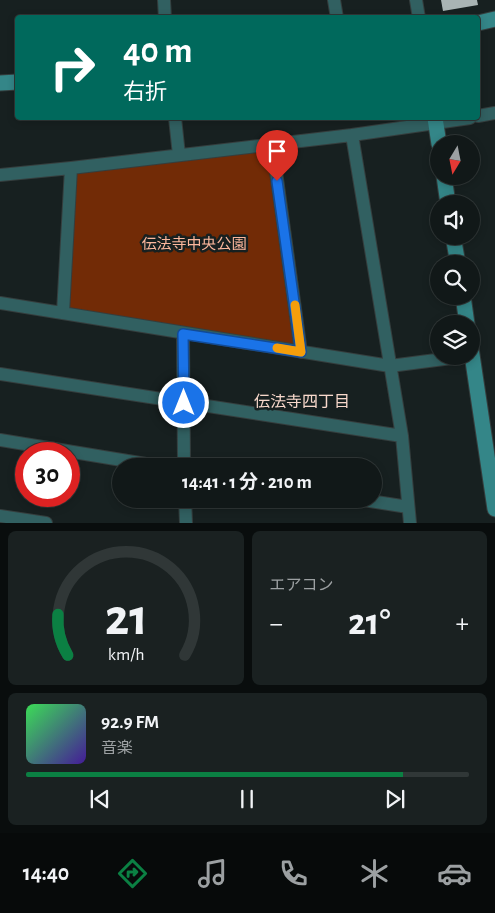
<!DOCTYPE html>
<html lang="ja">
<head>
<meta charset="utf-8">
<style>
  :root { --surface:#111818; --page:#1a2121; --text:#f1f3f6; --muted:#9ca0a2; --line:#303737; --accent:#0b8043 }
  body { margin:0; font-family:"Alegreya Sans","Noto Sans JP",sans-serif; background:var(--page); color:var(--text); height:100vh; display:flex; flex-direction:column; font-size:19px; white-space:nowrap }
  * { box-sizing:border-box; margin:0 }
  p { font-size:16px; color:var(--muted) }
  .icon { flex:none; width:28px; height:28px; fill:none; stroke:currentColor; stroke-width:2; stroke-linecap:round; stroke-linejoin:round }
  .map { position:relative; height:523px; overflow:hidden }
  .details { display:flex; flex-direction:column; gap:8px; padding:8px; background:#090d0d; flex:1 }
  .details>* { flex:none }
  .guide { position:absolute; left:15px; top:15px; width:465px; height:105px; border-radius:5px; box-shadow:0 2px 8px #0003,0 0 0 1px var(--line); background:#00695c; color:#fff; overflow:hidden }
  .needle { width:32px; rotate:190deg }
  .buttons { position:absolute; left:430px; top:135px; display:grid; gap:10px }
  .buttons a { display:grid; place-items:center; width:50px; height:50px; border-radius:50%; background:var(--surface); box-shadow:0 2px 8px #0003,0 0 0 1px var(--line); font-size:25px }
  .speed { position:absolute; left:15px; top:442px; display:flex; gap:10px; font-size:25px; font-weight:700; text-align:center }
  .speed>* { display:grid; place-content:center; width:65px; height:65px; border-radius:50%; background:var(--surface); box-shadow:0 2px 8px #0003,0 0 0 1px var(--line); line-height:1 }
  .speed .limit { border:8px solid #d22; background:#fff; color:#111 }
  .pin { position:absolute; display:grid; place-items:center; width:42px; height:42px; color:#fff; margin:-51px -21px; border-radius:50% 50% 50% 0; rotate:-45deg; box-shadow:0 0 5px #0007 }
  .pin .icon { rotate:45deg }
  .me { position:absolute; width:55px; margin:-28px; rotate:0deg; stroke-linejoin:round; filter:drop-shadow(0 0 4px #0008) }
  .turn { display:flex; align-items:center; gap:18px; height:105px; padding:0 25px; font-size:22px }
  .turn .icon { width:65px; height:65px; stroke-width:2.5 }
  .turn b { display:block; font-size:35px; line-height:42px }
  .big { font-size:38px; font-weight:700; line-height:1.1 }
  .details .card { flex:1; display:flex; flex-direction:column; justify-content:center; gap:8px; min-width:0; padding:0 18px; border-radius:8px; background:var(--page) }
  .details .dial { align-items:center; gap:0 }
  .dial svg { height:130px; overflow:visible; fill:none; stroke:var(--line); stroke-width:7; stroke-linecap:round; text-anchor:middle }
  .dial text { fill:var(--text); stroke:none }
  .song { display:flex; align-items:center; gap:15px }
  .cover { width:60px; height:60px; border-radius:8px; background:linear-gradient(135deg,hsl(130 70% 55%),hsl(260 70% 35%)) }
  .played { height:5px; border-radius:2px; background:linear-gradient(90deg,var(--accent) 85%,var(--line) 85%) }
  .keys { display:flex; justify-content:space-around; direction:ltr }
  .heat { display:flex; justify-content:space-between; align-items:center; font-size:28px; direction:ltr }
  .details .tiles { flex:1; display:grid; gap:8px; grid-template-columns:1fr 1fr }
  .card:last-child { grid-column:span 2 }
  .trip { position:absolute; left:112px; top:458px; width:270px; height:50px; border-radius:25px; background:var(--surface); box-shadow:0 2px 8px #0003,0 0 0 1px var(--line); font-weight:700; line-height:50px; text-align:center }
  .dock { display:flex; height:80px; justify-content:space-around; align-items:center; background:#070a0a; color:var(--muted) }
  .dock .icon { width:35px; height:35px }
  .dock .current { color:var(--accent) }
  .dock b { font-size:22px; color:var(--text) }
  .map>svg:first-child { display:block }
  .green { fill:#722b06 }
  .building { fill:#a9b4b4 }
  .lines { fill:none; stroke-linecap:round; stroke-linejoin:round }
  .street-casing { stroke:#353e3e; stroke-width:14 }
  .secondary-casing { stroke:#353e3e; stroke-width:17 }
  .street { stroke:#316061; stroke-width:12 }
  .secondary { stroke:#348688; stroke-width:15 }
  .route-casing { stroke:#114b97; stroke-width:12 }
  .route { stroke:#1a73e8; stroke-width:9 }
  .slow { stroke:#f59e0b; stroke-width:9 }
  .labels { text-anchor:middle; stroke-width:5; stroke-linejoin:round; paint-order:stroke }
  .park-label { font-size:15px; fill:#fbb79c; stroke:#172020 }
  .neighbourhood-label { font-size:16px; fill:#f8d8cb; stroke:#172020 }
</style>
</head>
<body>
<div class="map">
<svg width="495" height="523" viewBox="0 0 495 523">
  <rect width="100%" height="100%" fill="#172020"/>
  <!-- green -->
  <path class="green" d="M272 143 301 353 63 313 71 168Z"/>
  <!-- building -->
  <path class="building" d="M441 0H477L478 5 443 11Z"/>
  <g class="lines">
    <defs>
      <path id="street" d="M164 0 165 18
        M334 0 337 18
        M416 0 419 18
        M478 116 495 113
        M175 118 179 155
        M352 135 402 436 410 523
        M272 143 301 352
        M0 175 71 168 352 135 470 118
        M0 303 390 366 467 356
        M63 313 71 168
        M183 334 184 466
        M0 374 402 436
        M0 440 158 466
        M185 499 186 523
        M357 499 408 507
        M0 516 46 523"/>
      <path id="secondary" d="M478 23 495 19
        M0 83 18 82
        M435 118 439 144
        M444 176 448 204
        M453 236 458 264
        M463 296 467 324
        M471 348 495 509"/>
    </defs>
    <!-- street casing -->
    <use href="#street" class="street-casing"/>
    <!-- secondary casing -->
    <use href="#secondary" class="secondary-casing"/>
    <!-- street -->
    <use href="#street" class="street"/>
    <!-- secondary -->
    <use href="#secondary" class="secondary"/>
  </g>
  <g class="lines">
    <defs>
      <path id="route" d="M184 403 183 334 301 352 277 181"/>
    </defs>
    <!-- route casing -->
    <use href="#route" class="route-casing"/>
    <!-- route -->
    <use href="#route" class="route"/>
    <!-- slow -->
    <path class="slow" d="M277 348 301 352 295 305"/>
  </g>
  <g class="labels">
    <!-- park labels -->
    <g class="park-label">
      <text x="194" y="249">伝法寺中央公園</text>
    </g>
    <!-- neighbourhood labels -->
    <g class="neighbourhood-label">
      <text x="302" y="407">伝法寺四丁目</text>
    </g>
  </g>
</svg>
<div class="buttons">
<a><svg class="needle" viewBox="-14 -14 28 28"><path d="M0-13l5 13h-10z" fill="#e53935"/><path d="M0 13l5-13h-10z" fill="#9ca0a2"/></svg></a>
<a><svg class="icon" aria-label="sound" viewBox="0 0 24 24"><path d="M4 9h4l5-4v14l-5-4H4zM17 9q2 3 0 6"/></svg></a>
<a><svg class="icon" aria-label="search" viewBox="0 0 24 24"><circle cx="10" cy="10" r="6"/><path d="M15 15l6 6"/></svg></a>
<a><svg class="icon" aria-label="layers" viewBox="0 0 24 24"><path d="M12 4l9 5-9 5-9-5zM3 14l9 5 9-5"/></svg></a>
</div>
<div class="speed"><div class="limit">30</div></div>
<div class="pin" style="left:277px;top:181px;background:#d93025"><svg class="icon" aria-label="arrive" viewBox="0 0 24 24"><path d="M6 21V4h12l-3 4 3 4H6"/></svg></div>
<svg class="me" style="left:184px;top:403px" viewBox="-20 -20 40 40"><circle r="17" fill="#1a73e8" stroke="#fff" stroke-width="3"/><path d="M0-11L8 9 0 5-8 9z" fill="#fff"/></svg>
<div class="trip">14:41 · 1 分 · 210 m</div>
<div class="guide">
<div class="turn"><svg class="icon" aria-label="right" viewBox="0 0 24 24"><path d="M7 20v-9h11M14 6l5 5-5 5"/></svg><div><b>40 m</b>右折</div></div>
</div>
</div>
<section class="details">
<div class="tiles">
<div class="card dial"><svg viewBox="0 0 100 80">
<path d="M14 69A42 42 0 1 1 86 69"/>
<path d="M14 69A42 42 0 0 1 8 44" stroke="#0b8043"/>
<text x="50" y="56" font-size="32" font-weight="700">21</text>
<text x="50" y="72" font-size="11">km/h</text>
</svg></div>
<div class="card"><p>エアコン</p>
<div class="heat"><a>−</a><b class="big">21°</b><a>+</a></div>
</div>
<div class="card">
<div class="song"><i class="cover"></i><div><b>92.9 FM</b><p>音楽</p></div></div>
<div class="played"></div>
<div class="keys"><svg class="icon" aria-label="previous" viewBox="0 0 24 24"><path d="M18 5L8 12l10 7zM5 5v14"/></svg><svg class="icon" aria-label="pause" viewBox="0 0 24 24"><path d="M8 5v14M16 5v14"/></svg><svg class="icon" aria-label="next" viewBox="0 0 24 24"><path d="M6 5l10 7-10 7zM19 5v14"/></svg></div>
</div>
</div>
</section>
<nav class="dock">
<b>14:40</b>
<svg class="icon current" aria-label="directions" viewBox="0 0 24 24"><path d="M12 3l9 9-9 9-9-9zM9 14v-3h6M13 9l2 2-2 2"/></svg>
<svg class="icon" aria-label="music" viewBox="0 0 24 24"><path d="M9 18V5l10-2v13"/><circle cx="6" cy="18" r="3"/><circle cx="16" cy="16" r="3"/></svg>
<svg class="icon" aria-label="phone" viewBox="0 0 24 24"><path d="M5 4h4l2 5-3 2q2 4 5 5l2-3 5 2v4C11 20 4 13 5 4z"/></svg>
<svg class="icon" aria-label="climate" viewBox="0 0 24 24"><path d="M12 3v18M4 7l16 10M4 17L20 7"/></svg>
<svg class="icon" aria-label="car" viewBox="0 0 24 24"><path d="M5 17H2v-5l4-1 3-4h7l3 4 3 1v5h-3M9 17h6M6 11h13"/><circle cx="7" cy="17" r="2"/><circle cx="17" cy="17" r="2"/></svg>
</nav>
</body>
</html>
